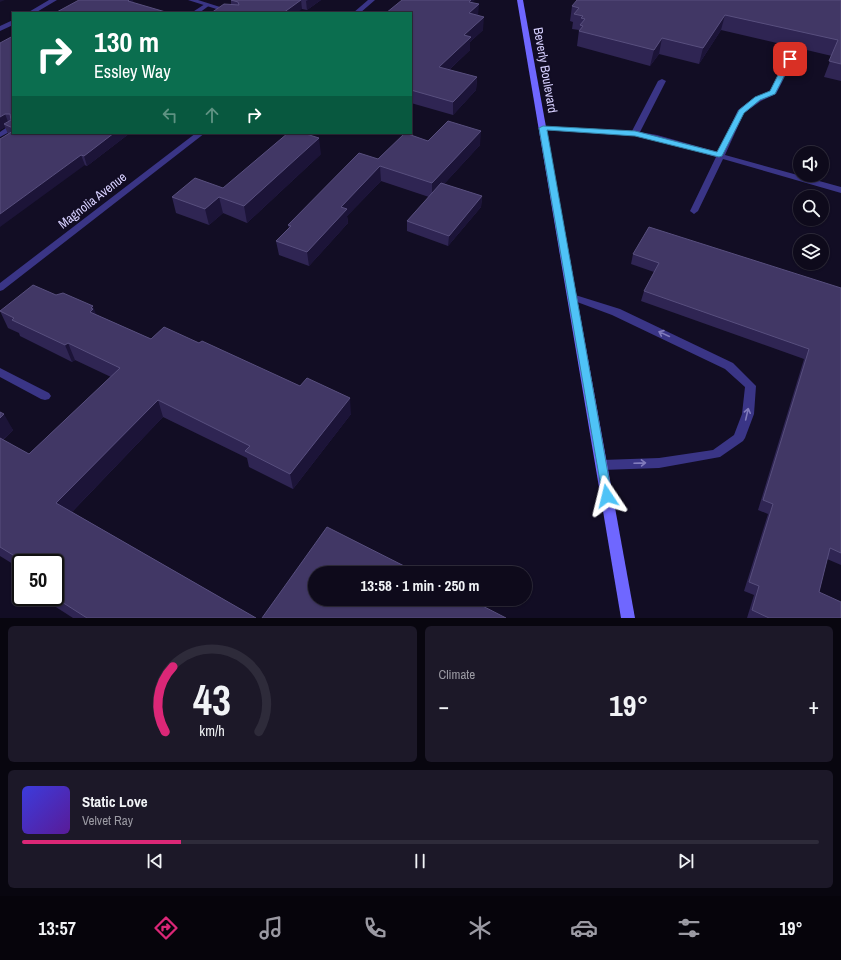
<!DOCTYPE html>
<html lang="en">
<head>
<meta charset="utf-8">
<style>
  :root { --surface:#0e0a1b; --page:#1c1828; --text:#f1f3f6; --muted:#9b9aa3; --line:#2e2b3a; --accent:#db2777 }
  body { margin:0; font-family:"Archivo Narrow",sans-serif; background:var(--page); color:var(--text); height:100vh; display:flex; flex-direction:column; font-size:15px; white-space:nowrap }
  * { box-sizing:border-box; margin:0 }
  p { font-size:13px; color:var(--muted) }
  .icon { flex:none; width:22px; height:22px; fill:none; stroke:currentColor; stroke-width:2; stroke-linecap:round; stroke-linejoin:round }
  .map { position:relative; height:618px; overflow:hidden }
  .panel { display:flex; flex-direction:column; gap:8px; padding:8px; background:#08060f; flex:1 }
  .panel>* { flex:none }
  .top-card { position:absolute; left:12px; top:12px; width:400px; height:122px; border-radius:0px; box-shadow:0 1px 3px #0004,0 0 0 1px var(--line); background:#0b6e4f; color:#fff; overflow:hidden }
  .tools { position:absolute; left:793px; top:146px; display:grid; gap:8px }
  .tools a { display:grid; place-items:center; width:36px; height:36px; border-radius:50%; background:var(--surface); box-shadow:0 1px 3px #0004,0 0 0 1px var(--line); font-size:20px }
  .speed { position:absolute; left:12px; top:554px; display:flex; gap:8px; font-size:20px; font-weight:700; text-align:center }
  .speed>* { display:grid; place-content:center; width:52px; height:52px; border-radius:50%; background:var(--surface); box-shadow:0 1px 3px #0004,0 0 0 1px var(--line); line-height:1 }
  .speed .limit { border:2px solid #111; border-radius:6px; background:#fff; color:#111 }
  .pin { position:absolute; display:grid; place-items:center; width:34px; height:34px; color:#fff; margin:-17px; border-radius:8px; box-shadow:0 2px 6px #0006 }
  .me { position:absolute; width:44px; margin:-22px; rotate:350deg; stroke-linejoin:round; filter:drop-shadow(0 0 3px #0008) }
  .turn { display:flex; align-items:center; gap:14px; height:84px; padding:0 16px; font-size:18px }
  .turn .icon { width:52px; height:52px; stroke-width:2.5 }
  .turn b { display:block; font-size:28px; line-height:34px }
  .lanes { display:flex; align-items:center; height:38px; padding:0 16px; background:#0003; justify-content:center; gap:20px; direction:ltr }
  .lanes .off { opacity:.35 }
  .big { font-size:30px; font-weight:700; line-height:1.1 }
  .panel .tile { flex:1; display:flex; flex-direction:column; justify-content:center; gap:6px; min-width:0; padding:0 14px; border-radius:6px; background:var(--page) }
  .panel .dial { align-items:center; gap:0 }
  .dial svg { height:104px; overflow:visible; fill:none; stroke:var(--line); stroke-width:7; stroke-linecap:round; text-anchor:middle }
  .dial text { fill:var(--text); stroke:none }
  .song { display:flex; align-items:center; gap:12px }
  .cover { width:48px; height:48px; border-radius:6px; background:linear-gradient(135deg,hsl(240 70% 55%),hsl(270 70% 35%)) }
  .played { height:4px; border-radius:2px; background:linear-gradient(90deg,var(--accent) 20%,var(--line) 20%) }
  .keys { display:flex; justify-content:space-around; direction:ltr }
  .heat { display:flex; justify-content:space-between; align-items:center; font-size:22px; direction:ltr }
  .panel .tiles { flex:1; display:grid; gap:8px; grid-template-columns:1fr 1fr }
  .tile:last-child { grid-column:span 2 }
  .trip { position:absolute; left:308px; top:566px; width:224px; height:40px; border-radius:20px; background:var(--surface); box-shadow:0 1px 3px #0004,0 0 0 1px var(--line); font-weight:700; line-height:40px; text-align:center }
  .menu { display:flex; height:64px; justify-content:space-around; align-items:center; background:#06040b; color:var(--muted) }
  .menu .icon { width:28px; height:28px }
  .menu .current { color:var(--accent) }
  .menu b { font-size:18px; color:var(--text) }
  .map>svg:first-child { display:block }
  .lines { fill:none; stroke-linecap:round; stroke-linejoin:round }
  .service { fill:#3a3586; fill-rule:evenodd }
  .minor { fill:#3a3586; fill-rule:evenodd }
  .secondary { fill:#6f67ff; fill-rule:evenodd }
  .wall { fill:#2f2553 }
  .shaded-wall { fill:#1c1438 }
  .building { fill:#413765; stroke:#584f7e }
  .oneway { stroke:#817bbc }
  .route { fill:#4fc3f7; stroke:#337fa1 }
  .labels { text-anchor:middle; stroke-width:4; stroke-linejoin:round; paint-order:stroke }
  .street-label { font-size:13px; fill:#d7d0ff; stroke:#120d24 }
</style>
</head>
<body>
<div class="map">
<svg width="841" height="618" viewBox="0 0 841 618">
  <rect width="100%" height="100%" fill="#120d24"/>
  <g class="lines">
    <!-- service -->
    <path class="service" d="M205 4 210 5 199 13H191Z
      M787 57H790L794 59 776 94 761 101 744 113 725 155 841 187V193L723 159 698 211 694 214 690 211 716 157 653 139 635 136 543 130 539 128 543 126 632 131 658 81 662 79 666 81 640 132 657 135 718 152 738 110 755 97 770 91Z
      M10 125H13V130L0 137V132Z
      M572 294 620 309 733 363 756 386 754 414 745 438 743 441 720 457 659 468 602 470 598 468 596 465 598 462 602 460 659 458 713 450 734 435 742 414 745 387 725 369 612 315 569 299 567 297Z
      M0 368 49 393 51 396 49 399 45 400 41 399 0 377Z"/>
    <!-- minor -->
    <path class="minor" d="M49 0H57L35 13H27Z
      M188 0H198L239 13H229Z
      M368 0H375L360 13H353Z
      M13 20V25L0 31V26Z
      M196 133H205L3 290 0 291V283Z"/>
    <!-- secondary -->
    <path class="secondary" d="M517 0H523L635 618H621Z"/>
  </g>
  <!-- wall -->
  <path class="wall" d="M231 0H321L307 10 302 9 231 5Z
    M841 0V81L824 77 832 56 721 30 699 64 659 54 650 66 577 46 579 30 572 29 573 22 570 21 572 6Z
    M472 3 478 16 483 30 470 42V50L449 70 477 77 476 90 453 115 411 103V13Z
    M13 36V133H130L87 166 8 134 5 127 0 130Z
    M428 141 480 145 444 184 482 196 481 207 448 246 407 231V221L429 197 381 181 347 216 348 223 309 266 279 255 276 241 289 228 288 225 378 159Z
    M321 154 247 223 223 213 209 225 176 213 172 197 223 188Z
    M633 254 841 288V565L827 559 819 592 841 618H747L754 595 744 591 768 514 758 510 804 359 641 301 644 291 654 272 631 264Z
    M0 311 97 315 151 339 351 414 293 489 249 467 247 458 163 417 72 512 256 618H73L45 600 43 597H55V563H21V569L0 556V412L13 430 3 440 29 454 111 377 75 360 72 362 20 336 19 333 8 328Z"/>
  <!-- shaded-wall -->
  <path class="shaded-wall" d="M0 0H5L0 2Z
    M129 0H133L135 7 128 1Z
    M301 0 302 9 297 13H283Z
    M308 0H321L307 10 306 1Z
    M463 0H475L471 3 479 4 478 17 468 26Z
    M725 15 721 30 699 64 703 48Z
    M484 17 483 30 470 42V50L438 80 439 67 464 35Z
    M662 38 659 54 650 66 654 50Z
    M477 77 476 90 453 115V102Z
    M5 114 9 124H4L5 127 0 130V117Z
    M481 131 480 145 432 197V183Z
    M114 133H130L87 166 84 156Z
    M319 138 321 154 247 223 244 206Z
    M81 155 85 165 0 227V214Z
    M380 166 381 181 347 216 348 223 309 266 307 252 341 207Z
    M482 196 481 207 448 246 449 236Z
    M219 197 223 213 209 225 205 209Z
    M93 306 99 322 90 312 91 308Z
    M68 343 75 360 72 362 65 345Z
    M350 398 351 414 293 489 290 474Z
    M158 400 163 417 65 519 56 503Z
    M4 414 13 430 0 442V418Z"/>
  <!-- building -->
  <path class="building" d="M79 0H129L128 1 169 13H55Z
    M231 0H301L283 13H211L224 4 239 5 238 2Z
    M402 0H471L469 2 479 4 469 13 484 17 464 35 471 37 439 67 477 77 453 102 411 90V13H386Z
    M577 0H841V64L829 61 838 40 725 15 703 48 662 38 654 50 579 31 583 26 580 25 585 19 581 18 583 16 574 14 579 8 572 6Z
    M13 36V128L4 124 11 120 10 114H5L0 117V43Z
    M448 121 481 131 432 183 380 166 341 207 347 209 307 252 276 241 291 226 288 225 359 153 378 159 405 133 428 141Z
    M13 131V133H114L84 156 81 155 0 214V139Z
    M288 133H303L319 138 244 206 219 197 205 209 172 197 195 178 223 188Z
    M441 183 482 196 449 236 407 221Z
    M649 227 841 288V553L830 548 819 592 841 602V618H769L752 610 759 586 749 582 773 504 763 500 809 349 644 291 659 263 633 254Z
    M33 285 56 295 63 293 93 306 91 308 93 309 90 312 151 339 164 327 199 343 202 341 300 386 307 378 350 398 290 474 245 451 250 446 158 400 56 503 256 618H87L54 597H55V563H26L0 547V438L29 454 120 368 68 343 65 345 12 320 14 318 0 311Z
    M0 412 4 414 0 418Z
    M327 527 418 573H315V599H469L506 618H262Z"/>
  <!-- one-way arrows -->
  <defs><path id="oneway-shaft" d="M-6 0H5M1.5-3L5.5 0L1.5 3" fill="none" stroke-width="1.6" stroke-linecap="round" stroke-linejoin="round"/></defs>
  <g class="oneway">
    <use href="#oneway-shaft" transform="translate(664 334) rotate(-155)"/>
    <use href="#oneway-shaft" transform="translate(747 414) rotate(-77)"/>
    <use href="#oneway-shaft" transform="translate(640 463) rotate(-2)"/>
  </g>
  <!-- route -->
  <path class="route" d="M787 57 793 59 775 94 760 100 744 113 722 156 719 157 635 136 547 130 612 496 611 499 607 500 603 499 539 128 543 126 635 131 717 152 739 110 755 97 770 91Z"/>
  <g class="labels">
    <!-- street labels -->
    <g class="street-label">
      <text transform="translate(546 70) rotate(80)" y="5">Beverly Boulevard</text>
      <text transform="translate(92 200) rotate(-38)" y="5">Magnolia Avenue</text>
    </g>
  </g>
</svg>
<div class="tools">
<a><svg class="icon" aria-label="sound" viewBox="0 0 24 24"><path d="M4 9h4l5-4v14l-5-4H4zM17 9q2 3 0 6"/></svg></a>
<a><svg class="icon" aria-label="search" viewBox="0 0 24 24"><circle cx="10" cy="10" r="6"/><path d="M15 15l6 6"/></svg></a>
<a><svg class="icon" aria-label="layers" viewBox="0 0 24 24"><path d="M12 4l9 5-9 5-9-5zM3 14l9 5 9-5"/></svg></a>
</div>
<div class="speed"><div class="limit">50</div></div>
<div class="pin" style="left:790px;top:59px;background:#d93025"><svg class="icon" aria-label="arrive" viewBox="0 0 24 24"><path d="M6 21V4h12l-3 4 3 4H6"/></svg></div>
<svg class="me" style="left:607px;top:496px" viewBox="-20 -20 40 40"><path d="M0-17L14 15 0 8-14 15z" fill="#4fc3f7" stroke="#fff" stroke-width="4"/></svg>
<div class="trip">13:58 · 1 min · 250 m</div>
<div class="top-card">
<div class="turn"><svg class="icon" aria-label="right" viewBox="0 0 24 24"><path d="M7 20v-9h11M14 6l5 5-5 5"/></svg><div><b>130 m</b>Essley Way</div></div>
<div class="lanes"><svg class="icon off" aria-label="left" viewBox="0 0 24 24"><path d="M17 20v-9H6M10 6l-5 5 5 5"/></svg><svg class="icon off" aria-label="ahead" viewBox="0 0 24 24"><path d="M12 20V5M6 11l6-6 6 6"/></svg><svg class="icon" aria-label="right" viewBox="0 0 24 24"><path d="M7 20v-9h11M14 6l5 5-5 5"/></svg></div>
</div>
</div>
<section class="panel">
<div class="tiles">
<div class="tile dial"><svg viewBox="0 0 100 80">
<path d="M14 69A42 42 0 1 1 86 69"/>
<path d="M14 69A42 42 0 0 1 20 19" stroke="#db2777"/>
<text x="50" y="56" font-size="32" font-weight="700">43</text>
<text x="50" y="72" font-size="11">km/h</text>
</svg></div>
<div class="tile"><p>Climate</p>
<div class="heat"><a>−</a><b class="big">19°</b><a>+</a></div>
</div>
<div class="tile">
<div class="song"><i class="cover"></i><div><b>Static Love</b><p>Velvet Ray</p></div></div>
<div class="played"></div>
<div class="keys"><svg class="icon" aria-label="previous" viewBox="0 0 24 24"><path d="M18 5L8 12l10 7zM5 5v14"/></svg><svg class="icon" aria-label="pause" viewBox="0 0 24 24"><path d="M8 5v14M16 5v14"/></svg><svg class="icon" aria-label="next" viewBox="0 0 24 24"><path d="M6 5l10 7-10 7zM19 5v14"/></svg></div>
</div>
</div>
</section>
<nav class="menu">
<b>13:57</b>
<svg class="icon current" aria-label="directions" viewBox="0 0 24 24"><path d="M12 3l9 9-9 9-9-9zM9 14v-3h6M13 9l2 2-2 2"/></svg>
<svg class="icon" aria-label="music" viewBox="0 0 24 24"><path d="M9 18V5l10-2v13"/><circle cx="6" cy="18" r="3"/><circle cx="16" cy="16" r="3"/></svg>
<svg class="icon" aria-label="phone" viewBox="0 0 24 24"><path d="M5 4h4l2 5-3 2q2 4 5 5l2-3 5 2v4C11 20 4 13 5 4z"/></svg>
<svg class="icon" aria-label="climate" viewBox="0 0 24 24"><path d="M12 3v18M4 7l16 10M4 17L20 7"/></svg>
<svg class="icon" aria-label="car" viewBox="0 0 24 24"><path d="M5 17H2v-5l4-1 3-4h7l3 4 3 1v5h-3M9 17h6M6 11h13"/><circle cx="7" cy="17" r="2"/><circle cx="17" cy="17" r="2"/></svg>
<svg class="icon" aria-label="filters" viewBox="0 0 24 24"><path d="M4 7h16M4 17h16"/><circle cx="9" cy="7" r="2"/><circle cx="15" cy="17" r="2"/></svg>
<b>19°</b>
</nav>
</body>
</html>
